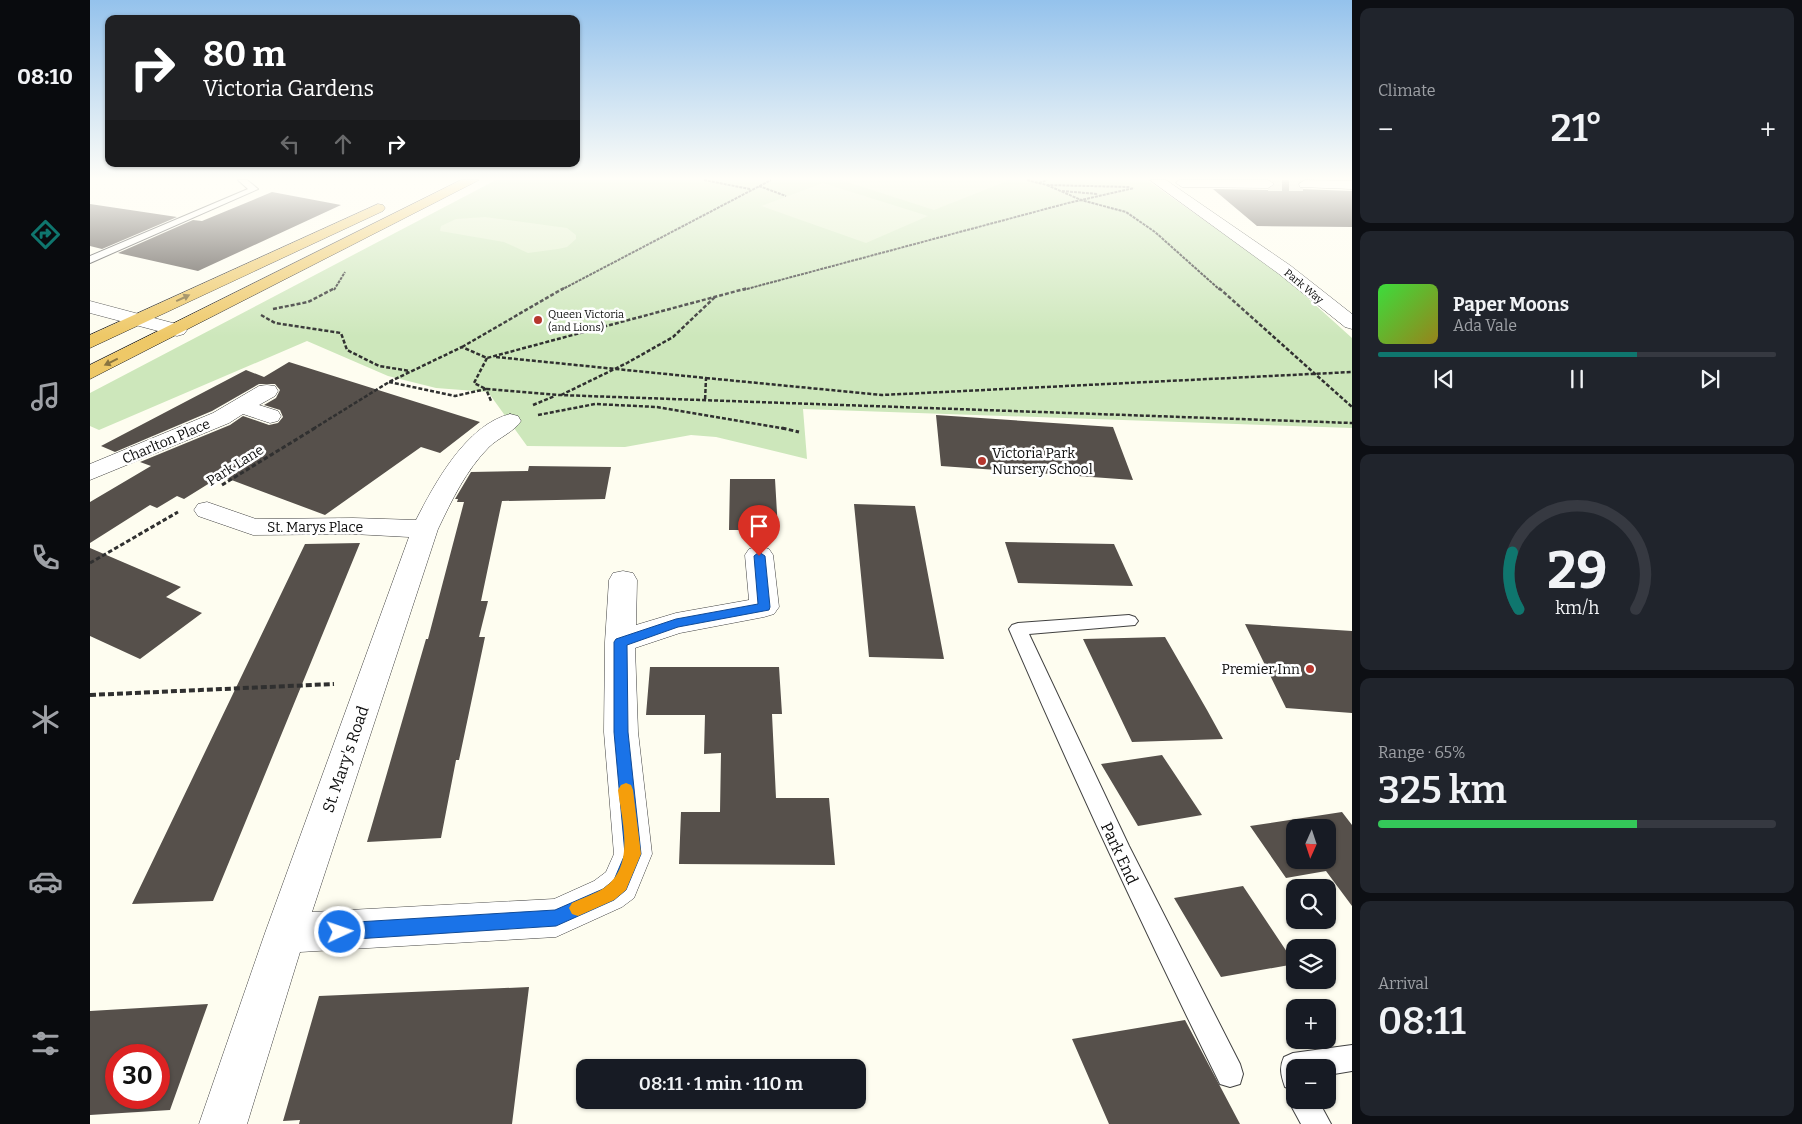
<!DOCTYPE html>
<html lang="en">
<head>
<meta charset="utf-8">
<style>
  :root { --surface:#171b24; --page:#20242c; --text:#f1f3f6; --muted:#9ea1a6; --line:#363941; --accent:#0f766e }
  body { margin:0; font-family:Bitter,serif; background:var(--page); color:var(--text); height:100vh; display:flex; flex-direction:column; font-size:19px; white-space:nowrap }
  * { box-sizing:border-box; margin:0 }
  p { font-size:16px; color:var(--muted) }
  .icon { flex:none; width:28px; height:28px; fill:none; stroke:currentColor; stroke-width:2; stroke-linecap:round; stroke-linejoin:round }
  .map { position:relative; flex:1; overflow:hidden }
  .side { display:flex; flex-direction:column; gap:8px; padding:8px; background:#0d0f14; width:450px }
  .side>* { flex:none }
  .guide { position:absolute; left:15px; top:15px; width:475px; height:152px; border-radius:10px; box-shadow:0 1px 4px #0004; background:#202124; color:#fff; overflow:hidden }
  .needle { width:32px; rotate:183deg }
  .controls { position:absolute; left:1196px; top:819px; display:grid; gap:10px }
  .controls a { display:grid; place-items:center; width:50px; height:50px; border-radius:10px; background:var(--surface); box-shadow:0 1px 4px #0004; font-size:25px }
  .speed { position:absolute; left:15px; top:1044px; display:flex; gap:10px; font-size:25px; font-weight:700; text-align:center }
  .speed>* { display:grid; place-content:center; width:65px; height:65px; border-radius:50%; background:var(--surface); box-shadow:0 1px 4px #0004; line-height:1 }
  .speed .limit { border:8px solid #d22; background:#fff; color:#111 }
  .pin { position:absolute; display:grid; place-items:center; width:42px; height:42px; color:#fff; margin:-51px -21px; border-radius:50% 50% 50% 0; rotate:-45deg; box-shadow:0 0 5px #0007 }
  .pin .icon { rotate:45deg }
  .me { position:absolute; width:55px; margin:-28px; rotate:87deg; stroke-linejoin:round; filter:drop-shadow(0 0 4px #0008) }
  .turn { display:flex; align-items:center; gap:18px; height:105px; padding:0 15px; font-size:22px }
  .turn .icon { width:65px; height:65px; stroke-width:2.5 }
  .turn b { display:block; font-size:35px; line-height:42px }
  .lanes { display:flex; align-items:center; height:48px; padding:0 15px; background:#0003; justify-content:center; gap:25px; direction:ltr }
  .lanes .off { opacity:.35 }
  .big { font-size:38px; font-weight:600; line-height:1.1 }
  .side .card { flex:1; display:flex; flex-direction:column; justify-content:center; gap:8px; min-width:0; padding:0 18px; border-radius:10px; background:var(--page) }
  .side .dial { align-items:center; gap:0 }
  .dial svg { height:130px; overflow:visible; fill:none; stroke:var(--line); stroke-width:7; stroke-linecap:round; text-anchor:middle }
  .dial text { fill:var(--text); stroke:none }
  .song { display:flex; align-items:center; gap:15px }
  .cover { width:60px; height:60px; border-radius:8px; background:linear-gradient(135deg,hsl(120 70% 55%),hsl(50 70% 35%)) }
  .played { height:5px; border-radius:2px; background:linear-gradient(90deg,var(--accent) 65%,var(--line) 65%) }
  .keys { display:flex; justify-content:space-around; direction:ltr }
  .heat { display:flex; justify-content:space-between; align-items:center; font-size:28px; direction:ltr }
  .charge { height:8px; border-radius:4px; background:linear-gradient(90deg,#34c759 65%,var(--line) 0) }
  .trip { position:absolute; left:486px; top:1059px; width:290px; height:50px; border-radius:10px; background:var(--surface); box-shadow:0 1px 4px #0004; font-weight:600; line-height:50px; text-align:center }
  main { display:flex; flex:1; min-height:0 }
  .menu { display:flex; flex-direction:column; width:90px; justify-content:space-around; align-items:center; background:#090b0e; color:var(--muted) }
  .menu .icon { width:35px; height:35px }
  .menu .selected { color:var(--accent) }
  .menu b { font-size:22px; color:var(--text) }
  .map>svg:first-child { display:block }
  .green { fill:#cde7bb }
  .pitch { fill:#dfefcc }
  .building { fill:#56504b; fill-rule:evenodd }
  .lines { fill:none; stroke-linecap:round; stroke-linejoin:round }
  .pedestrian-tunnel { stroke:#dad9ce; stroke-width:14; stroke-dasharray:14 7; stroke-linecap:butt }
  .service-casing { stroke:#414141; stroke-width:2 }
  .pedestrian-casing { stroke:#414141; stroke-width:1 }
  .minor-casing { stroke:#414141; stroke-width:1 }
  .trunk-casing { stroke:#1f1f1f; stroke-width:1 }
  .path-far3 { stroke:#303030; stroke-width:2; stroke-dasharray:3 1; stroke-linecap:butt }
  .path-far2 { stroke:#303030; stroke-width:2.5; stroke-dasharray:4 2; stroke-linecap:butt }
  .path-far1 { stroke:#303030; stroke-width:3; stroke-dasharray:4.5 2.5; stroke-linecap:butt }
  .path { stroke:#303030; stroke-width:4; stroke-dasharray:6 3; stroke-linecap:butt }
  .service { fill:#fff; fill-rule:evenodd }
  .pedestrian { fill:#fff; fill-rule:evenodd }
  .minor { fill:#fff; fill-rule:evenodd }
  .trunk { fill:#eec867; fill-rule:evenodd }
  .oneway { fill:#89743f }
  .route { fill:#1a73e8; stroke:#114b97 }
  .slow { fill:#f59e0b }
  .poi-dot { fill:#b6372e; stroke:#fff; stroke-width:2 }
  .labels { text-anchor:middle; stroke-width:5; stroke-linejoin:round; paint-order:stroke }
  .far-street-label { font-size:11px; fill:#0e0e0e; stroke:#fff }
  .far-poi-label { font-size:11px; fill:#0e0e0e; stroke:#fff; text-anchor:start }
  .street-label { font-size:14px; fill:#0e0e0e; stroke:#fff }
  .poi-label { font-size:14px; fill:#0e0e0e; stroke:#fff; text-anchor:start }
  .near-street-label { font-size:16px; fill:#0e0e0e; stroke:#fff }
</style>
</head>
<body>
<main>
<nav class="menu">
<b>08:10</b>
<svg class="icon selected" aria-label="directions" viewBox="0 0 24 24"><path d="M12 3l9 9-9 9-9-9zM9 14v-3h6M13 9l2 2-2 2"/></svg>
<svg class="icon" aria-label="music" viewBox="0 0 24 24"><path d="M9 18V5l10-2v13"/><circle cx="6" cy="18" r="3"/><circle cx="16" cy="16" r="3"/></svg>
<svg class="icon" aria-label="phone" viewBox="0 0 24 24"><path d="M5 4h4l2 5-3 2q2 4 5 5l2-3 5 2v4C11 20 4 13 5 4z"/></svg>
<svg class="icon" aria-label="climate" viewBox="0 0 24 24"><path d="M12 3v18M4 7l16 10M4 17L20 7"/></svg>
<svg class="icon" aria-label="car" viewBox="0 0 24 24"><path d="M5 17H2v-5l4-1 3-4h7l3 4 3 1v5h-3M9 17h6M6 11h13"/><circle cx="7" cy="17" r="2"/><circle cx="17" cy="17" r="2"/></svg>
<svg class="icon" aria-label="filters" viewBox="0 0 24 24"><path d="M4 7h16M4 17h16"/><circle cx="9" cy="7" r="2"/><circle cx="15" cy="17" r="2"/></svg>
</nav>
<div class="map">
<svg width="1262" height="1124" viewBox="0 0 1262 1124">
  <rect width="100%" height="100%" fill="#fefdf0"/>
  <!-- green -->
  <path class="green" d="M406 180H1057L1191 274 1262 338V428L713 409 717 459 626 437 601 435 535 447 437 446 398 392 346 388 298 376 217 341 9 430 0 426V393Z"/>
  <!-- pitch -->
  <path class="pitch" d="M751 180H914L917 181 844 210Z
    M733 183 838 216 776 243 671 206Z
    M395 217 477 228 486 235V239L477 247 468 249 438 253 414 242 350 231 351 226 366 219Z"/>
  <!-- building -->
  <path class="building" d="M1181 180H1212L1207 183 1210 189 1262 191V227L1167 226 1123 189 1178 190 1186 185Z
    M182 192 251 205 108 271 28 253 103 220 112 221Z
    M0 204 87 217 12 249 0 246Z
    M199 362 390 422 350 453 331 447 235 515 131 476 94 499 87 496 67 508 60 505 0 543V502L61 466 50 462 140 425 153 416 179 425 188 423 193 417 190 410 174 405 186 398 190 390 185 384H169L122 411 25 452 11 446 156 370 174 377Z
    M846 415 1023 427 1043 480 851 466Z
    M439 466 521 467 515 499 412 501 391 601H398L389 637H395L369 760H366L351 838 277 842 336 639H338L374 502H367L368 499H365L381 472 438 471Z
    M640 479H685L688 530H639Z
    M764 504 825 506 854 659 779 657Z
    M915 542 1024 544 1043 586 928 583Z
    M270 543 123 901 42 904 215 544Z
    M0 548 91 587 76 597 112 613 50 659 0 636Z
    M1155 624 1262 631V713L1196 708Z
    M1075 637 1117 710 1133 739 1042 742 993 639Z
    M560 667H689L692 714H682L686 798H739L745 865 589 864 591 812H630L631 753 614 754 615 715H556Z
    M1072 755 1112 815 1048 826 1011 764Z
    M1252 812 1262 825V906L1236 871 1196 878 1160 826ZM1205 828H1238V860H1205Z
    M1153 886 1205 964 1131 977 1084 898Z
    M439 987 422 1124H209L210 1120 193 1121 229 996Z
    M118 1004 80 1110 0 1115V1011ZM26 1055H69V1098H26Z
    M1095 1020 1150 1124H1019L982 1039Z"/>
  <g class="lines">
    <!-- pedestrian-tunnel -->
    <path class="pedestrian-tunnel" d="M1178 184H1215"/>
    <defs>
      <path id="service" d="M148 180H157L168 189 0 263V256L158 189Z
        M1039 615 1045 617 1048 621 1045 625 939 634 1039 846 1150 1064 1153 1074 1150 1084 1140 1087 1130 1084C1056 934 985 782 919 629L922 625 928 623Z
        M1262 1045V1071L1238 1075V1068H1205V1100H1228L1241 1124H1211L1198 1100 1203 1090 1195 1087C1191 1075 1189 1068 1194 1057L1203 1053Z"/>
      <path id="pedestrian" d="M1089 180H1178L1184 184 1178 188 1092 187 1086 183Z
        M1215 180 1262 181V189L1210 187 1209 184Z"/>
      <path id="minor" d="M1060 180H1076L1201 266 1262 314V329L1255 327 1189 274Z
        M0 301 94 326 97 330 94 334 87 336 0 313Z
        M177 385 185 386 188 391 185 396 169 405 188 411 191 416 188 421 180 423 153 414 139 423 0 480V464L123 413 169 386Z
        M420 414 428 416 431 421C424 432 408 438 399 447 376 470 362 500 348 529L222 912 464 899 504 881 516 872 524 854 514 732 515 642 519 580 523 573 533 571 543 573 547 580 546 625 586 613 659 600 655 555 659 549 669 546 679 549 683 555 689 607 684 614 674 617 590 633 545 648 548 732 562 854 544 898 532 907 466 937 210 952 157 1124H109L175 933 319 537 263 534 163 535 108 516 104 510 108 504 117 502 166 519 263 518 326 520C345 483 376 425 420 414Z"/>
      <path id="trunk" d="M371 180H389L0 379V365Z
        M288 204 293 205 295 208 293 211 0 348V335Z"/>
    </defs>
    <!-- service casing -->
    <use href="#service" class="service-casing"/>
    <!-- pedestrian casing -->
    <use href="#pedestrian" class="pedestrian-casing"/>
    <!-- minor casing -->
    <use href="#minor" class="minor-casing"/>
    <!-- trunk casing -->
    <use href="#trunk" class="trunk-casing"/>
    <!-- path-far3 -->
    <path class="path-far3" d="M614 180 660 189
      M937 180 957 185 1040 187
      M949 183 957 180
      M957 185 991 200 1036 212 1065 232 1130 290
      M669 186 696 196
      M972 191 1008 194
      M244 290 255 272
      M471 290 681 180
      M653 290 978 203 1044 188"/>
    <!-- path-far2 -->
    <path class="path-far2" d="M1129 288 1262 407
      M183 309 218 302 245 288
      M171 315 185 323 251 333 257 350 289 366 320 371
      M372 347 474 288
      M406 357 616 378 615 401
      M397 358 384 383 396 389 469 395 1262 423
      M616 378 792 395 1262 372
      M299 382 365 396 396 389 401 401
      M471 395 537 363 583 337 625 297
      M443 405 465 396
      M448 415 505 404 567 407 697 429
      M223 429 299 382 372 347 397 358 658 288"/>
    <!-- path-far1 -->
    <path class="path-far1" d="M692 428 709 432
      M132 485 225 428
      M0 563 88 512"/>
    <!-- path -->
    <path class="path" d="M0 695 244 684"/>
    <!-- service -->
    <use href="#service" class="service"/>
    <!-- pedestrian -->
    <use href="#pedestrian" class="pedestrian"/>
    <!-- minor -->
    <use href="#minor" class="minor"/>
    <!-- trunk -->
    <use href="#trunk" class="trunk"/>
  </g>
  <!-- one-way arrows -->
  <defs><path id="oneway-solid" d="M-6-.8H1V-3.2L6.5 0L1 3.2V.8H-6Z" transform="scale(1.25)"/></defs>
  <g class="oneway">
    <use href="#oneway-solid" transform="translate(93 298) rotate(-25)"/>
    <use href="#oneway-solid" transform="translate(21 362) rotate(154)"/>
  </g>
  <!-- sky -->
  <linearGradient id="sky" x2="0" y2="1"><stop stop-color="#94c2ec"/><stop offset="0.53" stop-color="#fffef8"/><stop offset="1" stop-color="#fffef8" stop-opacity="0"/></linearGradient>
  <rect width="1262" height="337" fill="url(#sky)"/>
  <!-- route -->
  <path class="route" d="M669 552 675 556 680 607 679 610 588 627 537 645 538 732 551 854 536 890 524 900 466 926 250 940 244 937 241 932 244 926 250 923 465 910 513 889 524 880 535 854 524 732V642L526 639 586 619 668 604 664 556Z"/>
  <!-- slow -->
  <path class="slow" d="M536 783 541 785 543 790 551 854 538 885 536 890 524 900 488 916 482 914 479 908 482 903C492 898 505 894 514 888 546 866 532 822 528 790L531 785Z"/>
  <!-- markers -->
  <g class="poi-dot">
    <circle cx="448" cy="320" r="5"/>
    <circle cx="892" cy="461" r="5"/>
    <circle cx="1220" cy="669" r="5"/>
  </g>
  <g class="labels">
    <!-- far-street labels -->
    <g class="far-street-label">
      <text transform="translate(1214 286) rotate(40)" y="4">Park Way</text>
    </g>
    <!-- far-poi labels -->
    <g class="far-poi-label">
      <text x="458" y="318">Queen Victoria<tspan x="458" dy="13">(and Lions)</tspan></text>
    </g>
    <!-- street labels -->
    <g class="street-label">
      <text transform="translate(76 441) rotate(-23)" y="5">Charlton Place</text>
      <text transform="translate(145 465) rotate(-32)" y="5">Park Lane</text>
      <text x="225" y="532">St. Marys Place</text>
    </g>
    <!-- poi labels -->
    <g class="poi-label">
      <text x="902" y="458">Victoria Park<tspan x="902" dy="16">Nursery School</tspan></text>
      <text x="1210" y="674" text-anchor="end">Premier Inn</text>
    </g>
    <!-- near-street labels -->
    <g class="near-street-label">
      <text transform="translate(255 759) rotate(-71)" y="6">St. Mary's Road</text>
      <text transform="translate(1030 853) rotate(65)" y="6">Park End</text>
    </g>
  </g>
</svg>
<div class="controls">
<a><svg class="needle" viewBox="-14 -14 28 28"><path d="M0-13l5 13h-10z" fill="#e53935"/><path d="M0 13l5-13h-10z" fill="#9ea1a6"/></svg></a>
<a><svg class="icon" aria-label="search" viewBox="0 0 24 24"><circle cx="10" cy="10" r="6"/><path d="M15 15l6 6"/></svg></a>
<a><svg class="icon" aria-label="layers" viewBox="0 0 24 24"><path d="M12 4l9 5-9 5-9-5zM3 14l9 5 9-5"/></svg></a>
<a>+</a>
<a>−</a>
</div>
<div class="speed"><div class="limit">30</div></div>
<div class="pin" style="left:669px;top:556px;background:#d93025"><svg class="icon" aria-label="arrive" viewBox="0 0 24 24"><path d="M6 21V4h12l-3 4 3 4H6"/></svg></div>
<svg class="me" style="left:250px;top:932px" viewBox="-20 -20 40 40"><circle r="17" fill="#1a73e8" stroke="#fff" stroke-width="3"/><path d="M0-11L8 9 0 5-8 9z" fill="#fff"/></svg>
<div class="trip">08:11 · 1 min · 110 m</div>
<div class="guide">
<div class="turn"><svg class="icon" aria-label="right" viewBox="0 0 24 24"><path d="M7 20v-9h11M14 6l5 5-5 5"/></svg><div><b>80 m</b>Victoria Gardens</div></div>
<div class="lanes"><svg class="icon off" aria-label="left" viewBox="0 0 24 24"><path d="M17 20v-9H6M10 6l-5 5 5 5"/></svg><svg class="icon off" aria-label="ahead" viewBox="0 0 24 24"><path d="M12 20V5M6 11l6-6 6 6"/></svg><svg class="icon" aria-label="right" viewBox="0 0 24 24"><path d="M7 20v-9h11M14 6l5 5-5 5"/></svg></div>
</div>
</div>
<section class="side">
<div class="card"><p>Climate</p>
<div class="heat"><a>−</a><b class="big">21°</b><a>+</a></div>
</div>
<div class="card">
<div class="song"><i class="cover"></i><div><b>Paper Moons</b><p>Ada Vale</p></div></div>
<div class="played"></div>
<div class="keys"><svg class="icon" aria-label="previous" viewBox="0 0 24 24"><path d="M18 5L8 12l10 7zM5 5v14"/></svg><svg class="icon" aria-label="pause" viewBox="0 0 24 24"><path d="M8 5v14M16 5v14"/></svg><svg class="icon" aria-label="next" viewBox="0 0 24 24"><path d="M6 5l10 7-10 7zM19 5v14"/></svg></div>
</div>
<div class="card dial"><svg viewBox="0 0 100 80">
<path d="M14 69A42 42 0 1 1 86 69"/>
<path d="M14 69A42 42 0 0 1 10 34" stroke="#0f766e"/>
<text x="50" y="56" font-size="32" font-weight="700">29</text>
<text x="50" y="72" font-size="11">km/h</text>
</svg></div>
<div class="card"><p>Range · 65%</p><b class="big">325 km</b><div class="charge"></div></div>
<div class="card"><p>Arrival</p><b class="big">08:11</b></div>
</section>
</main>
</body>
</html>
